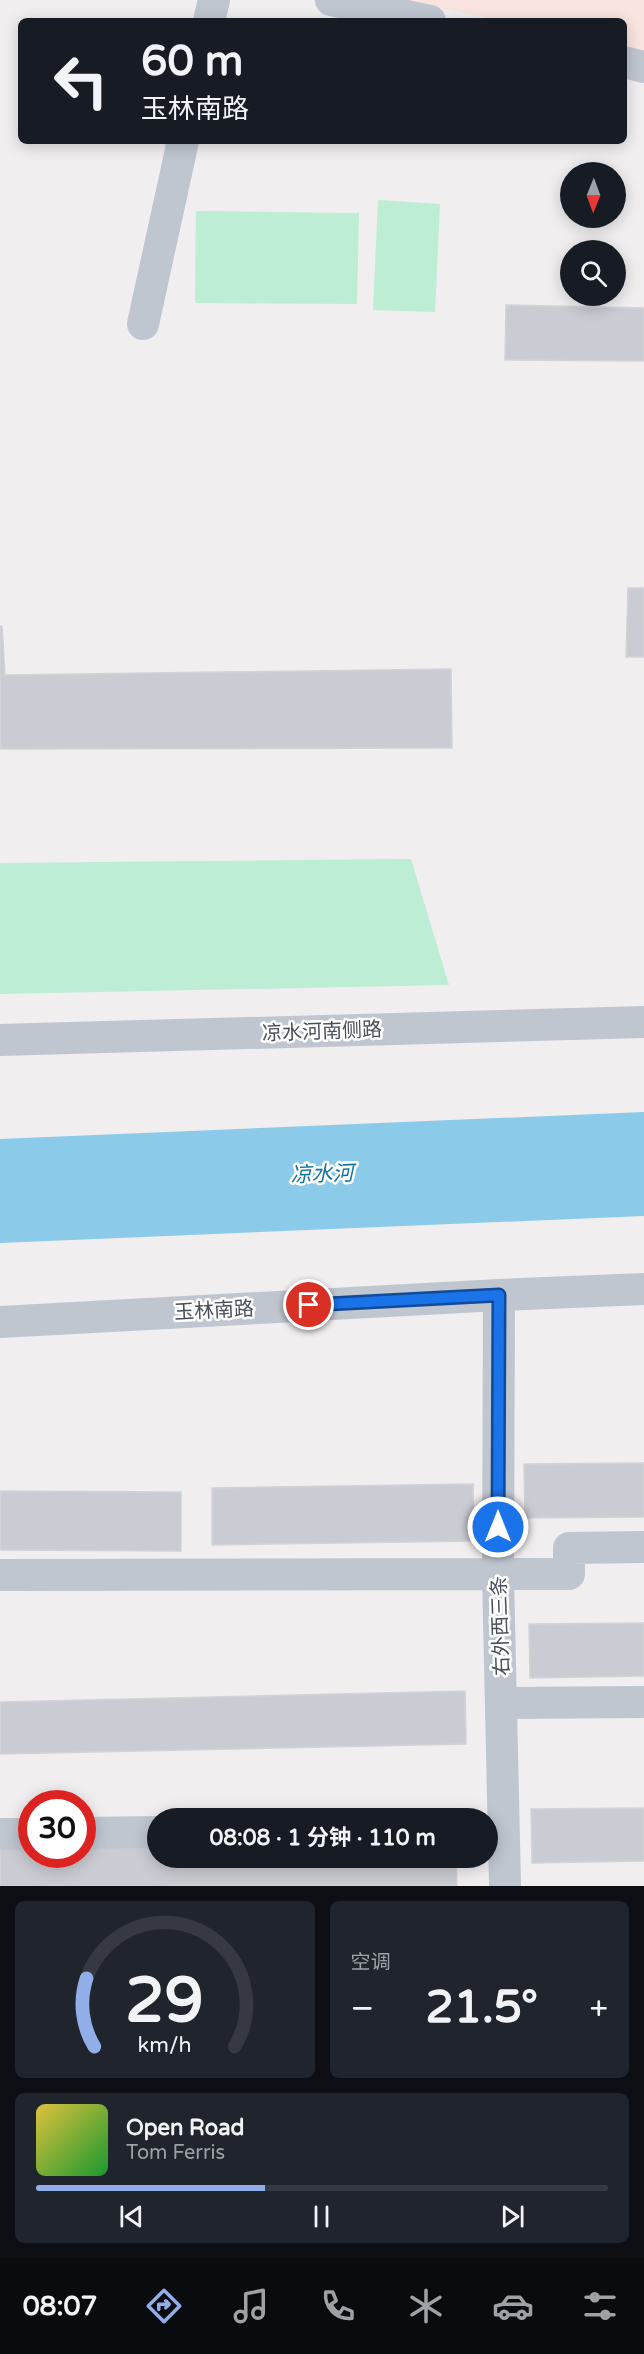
<!DOCTYPE html>
<html lang="zh">
<head>
<meta charset="utf-8">
<style>
  :root { --surface:#171b24; --page:#20242c; --text:#f1f3f6; --muted:#9ea1a6; --line:#363941; --accent:#92aee9 }
  body { margin:0; font-family:"Varela Round","Noto Sans SC",sans-serif; background:var(--page); color:var(--text); height:100vh; display:flex; flex-direction:column; font-size:22px; white-space:nowrap }
  * { box-sizing:border-box; margin:0 }
  p { font-size:20px; color:var(--muted) }
  .icon { flex:none; width:33px; height:33px; fill:none; stroke:currentColor; stroke-width:2; stroke-linecap:round; stroke-linejoin:round }
  .map { position:relative; height:1886px; overflow:hidden }
  .panel { display:flex; flex-direction:column; gap:15px; padding:15px; background:#0d0f14; flex:1 }
  .panel>* { flex:none }
  .banner { position:absolute; left:18px; top:18px; width:609px; height:126px; border-radius:9px; box-shadow:0 3px 15px #0003; background:#171b24; color:var(--text); overflow:hidden }
  .needle { width:39px; rotate:181deg }
  .fabs { position:absolute; left:560px; top:162px; display:grid; gap:12px }
  .fabs a { display:grid; place-items:center; width:66px; height:66px; border-radius:50%; background:var(--surface); box-shadow:0 3px 15px #0003; font-size:30px }
  .speed { position:absolute; left:18px; top:1790px; display:flex; gap:12px; font-size:30px; font-weight:700; text-align:center }
  .speed>* { display:grid; place-content:center; width:78px; height:78px; border-radius:50%; background:var(--surface); box-shadow:0 3px 15px #0003; line-height:1 }
  .speed .limit { border:9px solid #d22; background:#fff; color:#111 }
  .pin { position:absolute; display:grid; place-items:center; width:51px; height:51px; color:#fff; margin:-26px; border:3px solid #fff; border-radius:50%; box-shadow:0 2px 6px #0007 }
  .me { position:absolute; width:66px; margin:-33px; rotate:0deg; stroke-linejoin:round; filter:drop-shadow(0 0 4px #0008) }
  .turn { display:flex; align-items:center; gap:21px; height:126px; padding:0 24px; font-size:27px }
  .turn .icon { width:78px; height:78px; stroke-width:2.5 }
  .turn b { display:block; font-size:42px; line-height:51px }
  .big { font-size:45px; font-weight:700; line-height:1.1 }
  .panel .tile { flex:1; display:flex; flex-direction:column; justify-content:center; gap:9px; min-width:0; padding:0 21px; border-radius:9px; background:var(--page) }
  .panel .dial { align-items:center; gap:0 }
  .dial svg { height:156px; overflow:visible; fill:none; stroke:var(--line); stroke-width:7; stroke-linecap:round; text-anchor:middle }
  .dial text { fill:var(--text); stroke:none }
  .song { display:flex; align-items:center; gap:18px }
  .cover { width:72px; height:72px; border-radius:9px; background:linear-gradient(135deg,hsl(50 70% 55%),hsl(130 70% 35%)) }
  .played { height:6px; border-radius:3px; background:linear-gradient(90deg,var(--accent) 40%,var(--line) 40%) }
  .keys { display:flex; justify-content:space-around; direction:ltr }
  .heat { display:flex; justify-content:space-between; align-items:center; font-size:33px; direction:ltr }
  .panel .tiles { flex:1; display:grid; gap:15px; grid-template-columns:1fr 1fr }
  .tile:last-child { grid-column:span 2 }
  .trip { position:absolute; left:147px; top:1808px; width:351px; height:60px; border-radius:30px; background:var(--surface); box-shadow:0 3px 15px #0003; font-weight:700; line-height:60px; text-align:center }
  .dock { display:flex; height:96px; justify-content:space-around; align-items:center; background:#090b0e; color:var(--muted) }
  .dock .icon { width:42px; height:42px }
  .dock .current { color:var(--accent) }
  .dock b { font-size:27px; color:var(--text) }
  .map>svg:first-child { display:block }
  .medical { fill:#fae4df }
  .green { fill:#bdedd5 }
  .water { fill:#8ccae9 }
  .building { fill:#cbccd3; stroke:#d2d3d9; stroke-width:1.5 }
  .lines { fill:none; stroke-linecap:round; stroke-linejoin:round }
  .minor { stroke:#bfc6d0; stroke-width:32 }
  .route-casing { stroke:#114b97; stroke-width:15 }
  .route { stroke:#1a73e8; stroke-width:10 }
  .labels { text-anchor:middle; stroke-width:5; stroke-linejoin:round; paint-order:stroke }
  .street-label { font-size:20px; fill:#474f5b; stroke:#fff }
  .water-label { font-size:21px; font-style:italic; fill:#1173a3; stroke:#fff }
</style>
</head>
<body>
<div class="map">
<svg width="644" height="1886" viewBox="0 0 644 1886">
  <rect width="100%" height="100%" fill="#f0eeee"/>
  <!-- medical -->
  <path class="medical" d="M404 0H644V52L624 48V21H501Z"/>
  <!-- green -->
  <path class="green" d="M378 200 440 204 435 312 373 310Z
    M196 211 359 213 357 304 195 303Z
    M411 859 449 985 0 994V863Z"/>
  <!-- water -->
  <path class="water" d="M644 1112V1216L0 1243V1139Z"/>
  <!-- building -->
  <path class="building" d="M506 305 644 308V361L505 360Z
    M628 588H644V657H626Z
    M0 626H2L5 675 451 669 452 748 0 749Z
    M644 1463V1517L525 1518 524 1464Z
    M473 1484 474 1541 212 1545V1488Z
    M0 1491 181 1492V1551L0 1550Z
    M644 1623V1676L530 1678 529 1624Z
    M465 1691 466 1744 0 1754V1702Z
    M644 1808V1861L532 1863 531 1809Z
    M158 1847V1857H456L457 1886H0V1849H32V1854H82V1848Z"/>
  <g class="lines">
    <!-- minor -->
    <path class="minor" d="M331 0 430 21
      M209 21 214 0
      M624 62 644 67
      M143 324 183 141
      M0 1040 644 1022
      M499 1295 498 1574 505 1886
      M0 1322 499 1295 644 1289
      M0 1575 569 1574V1548L644 1547
      M502 1703 644 1702
      M82 1833 158 1832
      M0 1834H32"/>
  </g>
  <g class="lines">
    <defs>
      <path id="route" d="M309 1305 499 1295 498 1527"/>
    </defs>
    <!-- route casing -->
    <use href="#route" class="route-casing"/>
    <!-- route -->
    <use href="#route" class="route"/>
  </g>
  <g class="labels">
    <!-- street labels -->
    <g class="street-label">
      <text transform="translate(322 1031) rotate(-2)" y="7">凉水河南侧路</text>
      <text transform="translate(214 1310) rotate(-3)" y="7">玉林南路</text>
      <text transform="translate(500 1626) rotate(-92)" y="7">右外西三条</text>
    </g>
    <!-- water labels -->
    <g class="water-label">
      <text transform="translate(322 1174) rotate(-2)" y="7">凉水河</text>
    </g>
  </g>
</svg>
<div class="fabs">
<a><svg class="needle" viewBox="-14 -14 28 28"><path d="M0-13l5 13h-10z" fill="#e53935"/><path d="M0 13l5-13h-10z" fill="#9ea1a6"/></svg></a>
<a><svg class="icon" aria-label="search" viewBox="0 0 24 24"><circle cx="10" cy="10" r="6"/><path d="M15 15l6 6"/></svg></a>
</div>
<div class="speed"><div class="limit">30</div></div>
<div class="pin" style="left:309px;top:1305px;background:#d93025"><svg class="icon" aria-label="arrive" viewBox="0 0 24 24"><path d="M6 21V4h12l-3 4 3 4H6"/></svg></div>
<svg class="me" style="left:498px;top:1527px" viewBox="-20 -20 40 40"><circle r="17" fill="#1a73e8" stroke="#fff" stroke-width="3"/><path d="M0-11L8 9 0 5-8 9z" fill="#fff"/></svg>
<div class="trip">08:08 · 1 分钟 · 110 m</div>
<div class="banner">
<div class="turn"><svg class="icon" aria-label="left" viewBox="0 0 24 24"><path d="M17 20v-9H6M10 6l-5 5 5 5"/></svg><div><b>60 m</b>玉林南路</div></div>
</div>
</div>
<section class="panel">
<div class="tiles">
<div class="tile dial"><svg viewBox="0 0 100 80">
<path d="M14 69A42 42 0 1 1 86 69"/>
<path d="M14 69A42 42 0 0 1 10 34" stroke="#92aee9"/>
<text x="50" y="56" font-size="32" font-weight="700">29</text>
<text x="50" y="72" font-size="11">km/h</text>
</svg></div>
<div class="tile"><p>空调</p>
<div class="heat"><a>−</a><b class="big">21.5°</b><a>+</a></div>
</div>
<div class="tile">
<div class="song"><i class="cover"></i><div><b>Open Road</b><p>Tom Ferris</p></div></div>
<div class="played"></div>
<div class="keys"><svg class="icon" aria-label="previous" viewBox="0 0 24 24"><path d="M18 5L8 12l10 7zM5 5v14"/></svg><svg class="icon" aria-label="pause" viewBox="0 0 24 24"><path d="M8 5v14M16 5v14"/></svg><svg class="icon" aria-label="next" viewBox="0 0 24 24"><path d="M6 5l10 7-10 7zM19 5v14"/></svg></div>
</div>
</div>
</section>
<nav class="dock">
<b>08:07</b>
<svg class="icon current" aria-label="directions" viewBox="0 0 24 24"><path d="M12 3l9 9-9 9-9-9zM9 14v-3h6M13 9l2 2-2 2"/></svg>
<svg class="icon" aria-label="music" viewBox="0 0 24 24"><path d="M9 18V5l10-2v13"/><circle cx="6" cy="18" r="3"/><circle cx="16" cy="16" r="3"/></svg>
<svg class="icon" aria-label="phone" viewBox="0 0 24 24"><path d="M5 4h4l2 5-3 2q2 4 5 5l2-3 5 2v4C11 20 4 13 5 4z"/></svg>
<svg class="icon" aria-label="climate" viewBox="0 0 24 24"><path d="M12 3v18M4 7l16 10M4 17L20 7"/></svg>
<svg class="icon" aria-label="car" viewBox="0 0 24 24"><path d="M5 17H2v-5l4-1 3-4h7l3 4 3 1v5h-3M9 17h6M6 11h13"/><circle cx="7" cy="17" r="2"/><circle cx="17" cy="17" r="2"/></svg>
<svg class="icon" aria-label="filters" viewBox="0 0 24 24"><path d="M4 7h16M4 17h16"/><circle cx="9" cy="7" r="2"/><circle cx="15" cy="17" r="2"/></svg>
</nav>
</body>
</html>
